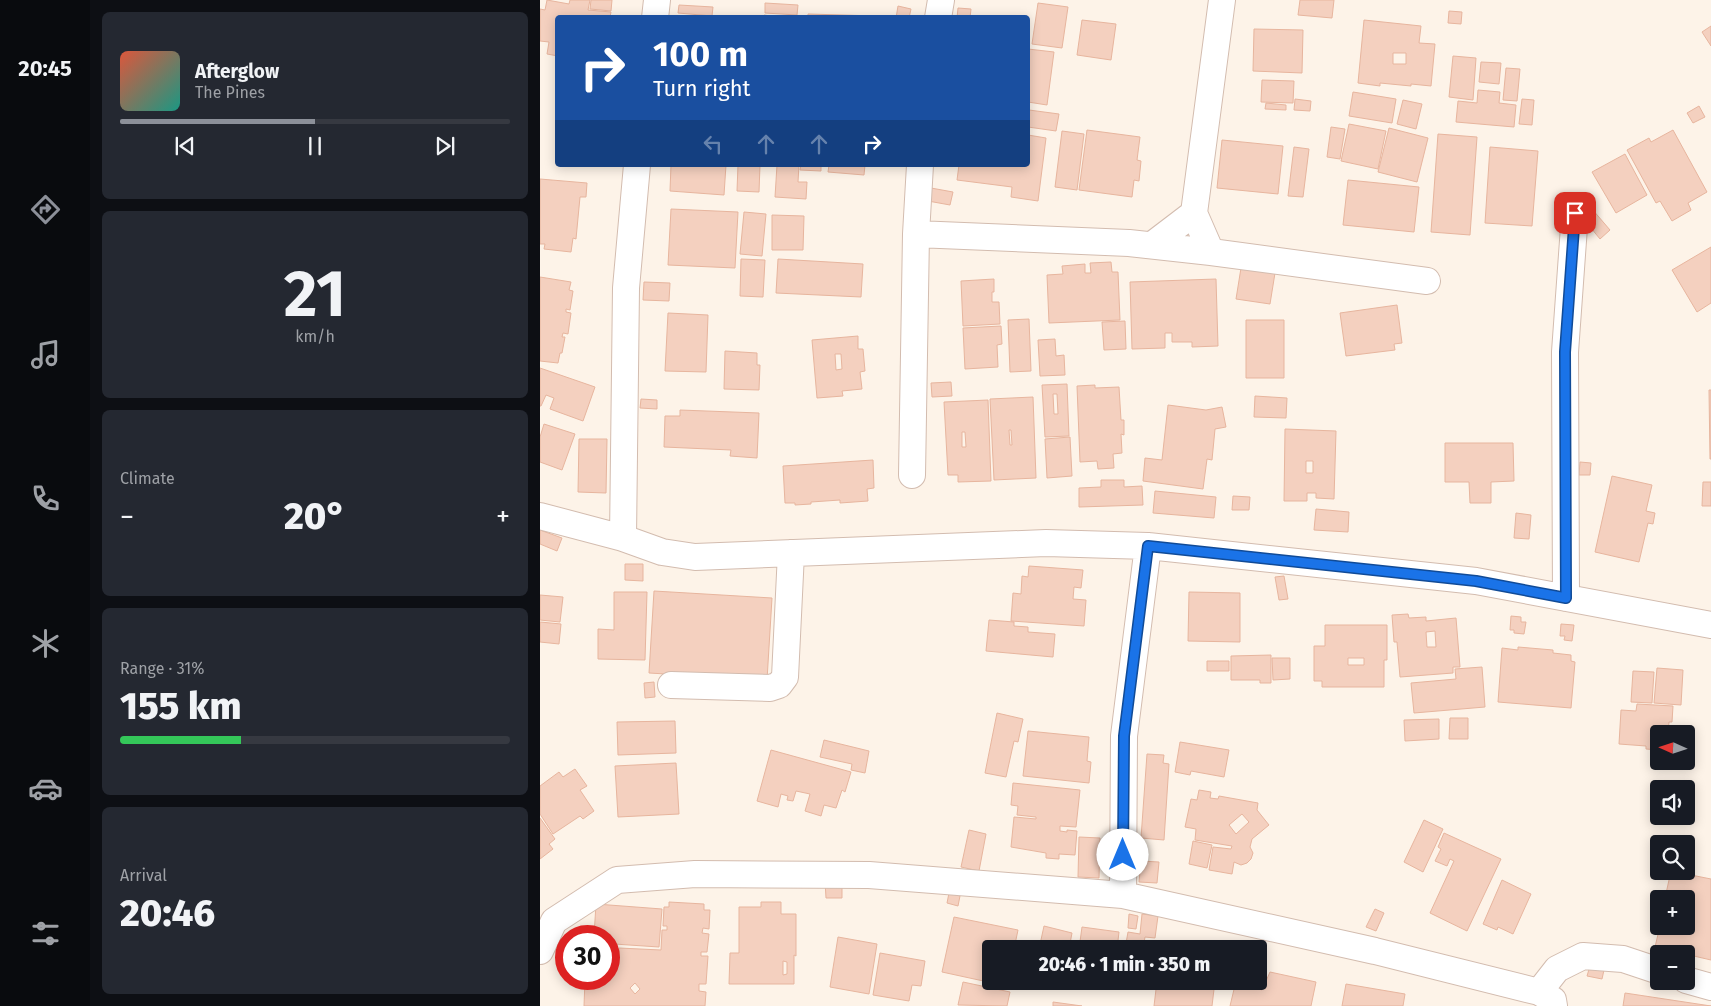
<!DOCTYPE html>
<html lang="en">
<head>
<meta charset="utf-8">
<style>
  :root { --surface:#171b24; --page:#242831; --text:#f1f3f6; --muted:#9ea1a6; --line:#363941; --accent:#8c9099 }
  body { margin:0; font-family:"Fira Sans",sans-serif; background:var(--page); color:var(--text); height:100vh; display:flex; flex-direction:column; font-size:19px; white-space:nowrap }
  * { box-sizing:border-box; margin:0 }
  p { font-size:16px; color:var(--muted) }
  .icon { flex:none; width:28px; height:28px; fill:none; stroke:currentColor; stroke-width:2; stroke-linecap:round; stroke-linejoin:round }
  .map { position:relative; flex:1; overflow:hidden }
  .details { display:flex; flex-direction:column; gap:12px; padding:12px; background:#0d0f14; width:450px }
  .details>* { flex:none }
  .banner { position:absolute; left:15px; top:15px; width:475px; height:152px; border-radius:5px; box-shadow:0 2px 12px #0003; background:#1a4fa0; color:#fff; overflow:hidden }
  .needle { width:32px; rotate:273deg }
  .tools { position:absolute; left:1110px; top:725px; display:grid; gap:10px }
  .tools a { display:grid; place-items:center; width:45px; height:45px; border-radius:5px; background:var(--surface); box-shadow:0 2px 12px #0003; font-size:25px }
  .speed { position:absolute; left:15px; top:925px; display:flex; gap:10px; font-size:25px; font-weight:700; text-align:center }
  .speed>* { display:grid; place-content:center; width:65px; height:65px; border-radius:50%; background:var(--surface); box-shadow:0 2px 12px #0003; line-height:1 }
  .speed .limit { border:8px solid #d22; background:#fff; color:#111 }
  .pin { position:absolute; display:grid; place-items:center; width:42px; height:42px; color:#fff; margin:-21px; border-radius:10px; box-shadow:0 2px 8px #0006 }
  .me { position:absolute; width:55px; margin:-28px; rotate:0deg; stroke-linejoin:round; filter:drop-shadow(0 0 4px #0008) }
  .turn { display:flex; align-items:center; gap:18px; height:105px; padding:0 15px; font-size:22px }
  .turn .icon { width:65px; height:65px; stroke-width:2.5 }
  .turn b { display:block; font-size:35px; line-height:42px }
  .lanes { display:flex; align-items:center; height:48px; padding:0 15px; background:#0003; justify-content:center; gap:25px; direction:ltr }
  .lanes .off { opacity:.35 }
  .big { font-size:38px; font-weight:800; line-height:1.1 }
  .details .widget { flex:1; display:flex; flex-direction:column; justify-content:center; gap:8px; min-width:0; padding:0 18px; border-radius:8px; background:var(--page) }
  .details .dial { align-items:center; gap:0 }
  .dial b { font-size:65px; line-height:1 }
  .song { display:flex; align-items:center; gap:15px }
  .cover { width:60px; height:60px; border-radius:8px; background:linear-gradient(135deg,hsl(10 70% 55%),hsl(170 70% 35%)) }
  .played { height:5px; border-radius:2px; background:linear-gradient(90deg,var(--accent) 50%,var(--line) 50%) }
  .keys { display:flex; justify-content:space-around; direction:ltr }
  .heat { display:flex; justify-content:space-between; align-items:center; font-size:28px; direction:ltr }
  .charge { height:8px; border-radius:4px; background:linear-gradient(90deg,#34c759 31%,var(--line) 0) }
  .trip { position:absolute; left:442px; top:940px; width:285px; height:50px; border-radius:5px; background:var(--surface); box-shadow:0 2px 12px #0003; font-weight:800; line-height:50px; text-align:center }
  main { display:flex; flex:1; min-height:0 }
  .dock { display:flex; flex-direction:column; width:90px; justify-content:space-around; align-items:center; background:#090b0e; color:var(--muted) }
  .dock .icon { width:35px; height:35px }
  .dock .active { color:var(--accent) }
  .dock b { font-size:22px; color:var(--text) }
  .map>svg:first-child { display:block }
  .building { fill:#f4d0bf; stroke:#e7b59e; fill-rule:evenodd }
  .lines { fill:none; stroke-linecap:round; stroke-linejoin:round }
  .minor-casing { stroke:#d3bcaf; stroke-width:28 }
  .minor { stroke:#fff; stroke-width:26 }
  .route-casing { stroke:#114b97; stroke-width:12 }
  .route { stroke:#1a73e8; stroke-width:9 }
</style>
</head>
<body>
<main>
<nav class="dock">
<b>20:45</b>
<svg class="icon active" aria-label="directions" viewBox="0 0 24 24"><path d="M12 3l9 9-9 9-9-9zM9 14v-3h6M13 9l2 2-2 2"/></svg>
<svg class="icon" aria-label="music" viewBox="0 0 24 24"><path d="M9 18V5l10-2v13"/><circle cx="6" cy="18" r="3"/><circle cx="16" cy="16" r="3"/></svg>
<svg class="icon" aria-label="phone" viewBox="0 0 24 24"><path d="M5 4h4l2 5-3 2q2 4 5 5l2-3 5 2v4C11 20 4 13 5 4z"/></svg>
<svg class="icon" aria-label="climate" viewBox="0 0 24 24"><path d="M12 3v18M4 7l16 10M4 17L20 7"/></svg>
<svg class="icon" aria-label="car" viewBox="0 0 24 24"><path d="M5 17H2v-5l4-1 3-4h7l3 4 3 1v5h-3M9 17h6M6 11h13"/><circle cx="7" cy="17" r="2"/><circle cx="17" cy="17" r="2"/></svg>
<svg class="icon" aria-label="filters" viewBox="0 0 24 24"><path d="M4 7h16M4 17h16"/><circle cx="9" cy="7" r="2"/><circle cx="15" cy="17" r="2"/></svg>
</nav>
<section class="details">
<div class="widget">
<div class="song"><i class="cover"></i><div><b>Afterglow</b><p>The Pines</p></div></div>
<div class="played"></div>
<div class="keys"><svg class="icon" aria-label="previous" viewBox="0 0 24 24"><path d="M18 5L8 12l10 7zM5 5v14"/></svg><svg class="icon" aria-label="pause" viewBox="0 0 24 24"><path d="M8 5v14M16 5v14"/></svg><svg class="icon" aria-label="next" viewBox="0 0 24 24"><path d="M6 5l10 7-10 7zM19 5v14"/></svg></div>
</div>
<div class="widget dial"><b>21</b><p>km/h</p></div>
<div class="widget"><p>Climate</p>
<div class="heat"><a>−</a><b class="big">20°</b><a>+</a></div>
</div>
<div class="widget"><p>Range · 31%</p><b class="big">155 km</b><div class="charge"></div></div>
<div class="widget"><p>Arrival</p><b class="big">20:46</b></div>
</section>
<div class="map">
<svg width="1171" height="1006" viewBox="0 0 1171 1006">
  <rect width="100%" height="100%" fill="#fdf3e8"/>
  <!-- building -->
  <path class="building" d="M7 0 29 4 30 0H50L48 10 71 12 70 17 73 18H18V56L7 54 9 42 0 41V9L5 10Z
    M51 0H72L71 11 50 9Z
    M760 0H794L792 18 758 15Z
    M225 3 258 5 257 15 225 13Z
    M498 3 528 7 522 48 492 44Z
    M139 5 173 7 172 16 138 13Z
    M358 6 371 9 369 18H356Z
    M418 8 431 9 430 18H417Z
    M909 11 922 12 921 24 908 23Z
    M268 14 336 16V18H268Z
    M224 15 244 18H224Z
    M542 20 576 24 571 60 537 55Z
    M824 20 881 26 879 43 895 44 891 86 871 84V86L840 83V86L818 83ZM853 53H866V64H853Z
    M1171 26V46L1162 32Z
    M714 29 763 30 762 73 713 71Z
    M488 49 514 52 507 105 488 102Z
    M913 56 936 58 933 100 909 97Z
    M941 62 961 63 959 84 939 82Z
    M966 68 980 69 977 101 963 100Z
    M722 80 754 81 753 103 721 102Z
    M938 90 960 92 959 103 976 105 974 127 916 122 918 101 937 103Z
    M813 92 856 99 852 123 809 116Z
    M755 99 771 101 770 111 754 110Z
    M982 99 994 100 992 125 979 124Z
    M863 100 882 104 876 129 857 124Z
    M726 103 746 105V110L725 109Z
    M1159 106 1165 117 1153 123 1147 113Z
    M489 110 519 114 516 131 488 127Z
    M809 124 846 131 838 169 801 161Z
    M791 127 805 129 800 159 787 157Z
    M849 128 888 138 877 182 838 172Z
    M547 130 600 137 597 160 601 161 599 181 594 180 592 197 539 190Z
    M1133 130 1167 192 1148 203 1151 210 1132 221 1120 201 1116 203 1087 150 1109 138 1111 142Z
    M522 131 544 134 537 190 515 187Z
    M898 134 937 137 930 235 891 232Z
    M488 135 506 138 498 201 471 197 472 187 417 180 419 165H488Z
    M682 140 743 146 738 194 677 188Z
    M754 147 769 149 763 197 748 196Z
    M950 147 998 151 992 226 945 223Z
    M1085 154 1107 195 1076 213 1052 172Z
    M131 165H186L184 195 130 191Z
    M198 165H220L219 192 197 191Z
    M237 165H259L258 182H267L266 199 235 197Z
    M261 165H281V171L260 170Z
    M289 165H325L324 175 288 172Z
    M0 179 47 183 46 197H40L36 239 33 238 31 252 4 249 5 244H0Z
    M808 180 879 187 874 232 803 225Z
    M391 188 413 192 410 205 388 201Z
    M131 209 198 212 195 268 128 265Z
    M1052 209 1070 230 1060 239 1042 217Z
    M204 212 226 214 222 256 200 254Z
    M232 215 264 216 263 250H232Z
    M1171 247V303L1157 312 1132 270Z
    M201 259 225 260 223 297 200 296Z
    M238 259 323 264 321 297 236 293Z
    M571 262 572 272H578L580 320 509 323 507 275 523 274 522 266 545 264V273H551L550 263Z
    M701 268 735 273 730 304 696 299Z
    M0 277 31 282 29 290 33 291 30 310 26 309V312L31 313 28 334 23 333 22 337H25L22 353H20L18 363 0 361Z
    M454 279V292H452V302H459L460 324 423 326 421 281Z
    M676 279 678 346 652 347V342H632V333H625V348L592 349 590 282Z
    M104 282 130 283 129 301 103 300Z
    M857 305 862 343 854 344 855 350 806 356 800 313Z
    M128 313 168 315 166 372 125 371Z
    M489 319 491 371 470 372 468 320Z
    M706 320H744V378H706Z
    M585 321 586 349 564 350 562 322Z
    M461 326 462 344 457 345 458 367 425 369 423 328Z
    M318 336V349H323L325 371 320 372 322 389 302 391 303 396 277 398 272 340ZM295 354H301L302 369 296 370Z
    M515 339 516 356 524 355 525 375 500 376 498 340Z
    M185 351 217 353V365H220L219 390 184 389Z
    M0 368 55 387 43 421 10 409 14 398 6 395 1 406H0Z
    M411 382 412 396 392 397 391 383Z
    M527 384 529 436 505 437 502 385ZM513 394H517L518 414H514Z
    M555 385V388L579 387 581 420H584V435L581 434 582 453 573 454 574 468 558 469 557 461 540 462 537 386Z
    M1169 390H1171V459H1170Z
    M715 396 747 398 746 418 714 417Z
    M493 397 496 478 454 480 450 399ZM469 430H471L472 445H470Z
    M101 399 117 400V409L100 408Z
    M448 400 451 481 418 482V475H408L404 402ZM422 432H425L426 447H422Z
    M628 405 666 410 682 407 686 427 675 429 672 460 667 459 663 489 603 481 605 458 622 460Z
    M140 410 219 413 217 458 190 456 191 450 124 447 125 416H140Z
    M4 424 35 434 22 470 0 462V437Z
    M745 429 796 431 794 499 776 498V493H767V501H744ZM766 461H773V473H766Z
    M530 437 532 476 507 478 505 439Z
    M39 439H67L66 493 38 492Z
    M905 443H973L974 481 951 482V503H930L929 482H905Z
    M333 460 334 488 327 489 328 501 300 503V500L271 502V504L255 505V503H245L243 466Z
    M1040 462 1051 463 1050 475H1039Z
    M1072 476 1112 485 1106 511 1115 513 1113 524 1108 523 1099 562 1055 552Z
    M561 480H584V487L602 486 603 505 539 507V488L561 487Z
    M1163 482H1171V506H1162Z
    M615 491 676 497 674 518 613 513Z
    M693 496 710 497 709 510H692Z
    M776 509 809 512 808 532 774 530Z
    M976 513 991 515 989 539 974 538Z
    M0 530 22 538 17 551 0 544Z
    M85 564H103V581L85 580Z
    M489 566 543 570 541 588 534 587 533 599 546 600 544 626 471 621 473 593 481 594 482 576 488 577Z
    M744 576 748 599 739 600 735 577Z
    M114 591 232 598 227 680 109 673Z
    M74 592H107L105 660 58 659V629L74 630Z
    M649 592 700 593V642L648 641Z
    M0 595 23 597 20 622 0 620Z
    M868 614 869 618 886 617V621L916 618 920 667H913V673L860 677 857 642H854L852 615ZM895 631 896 647H887L886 632Z
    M971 616 981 617V622H986L984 634 974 633V630H970Z
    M449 620 474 622V626L488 627V632L515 634 513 657 446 651Z
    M0 622 21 624 19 644 0 642Z
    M1021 624 1034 625 1032 641 1024 640 1025 636H1020Z
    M785 625H847V660H844V687H782V681H774V646H785ZM808 658H824V665H808Z
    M978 647 1013 650V653L1031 655V661L1035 662 1031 708 958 702 962 648 978 650Z
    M731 655V683H720V680H691V656Z
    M732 658H750V679L733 680Z
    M667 661H689V671H667Z
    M942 667 945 707 874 713 871 683 916 679 915 669Z
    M1117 668 1143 670 1141 705 1114 703Z
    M1093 671 1114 672 1112 703 1091 702Z
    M114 682 115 697 105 698 104 683Z
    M1097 704 1133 706 1132 722H1129L1128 734H1119V750L1106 749V746L1079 744 1081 710 1096 711Z
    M457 713 483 719 478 742 474 741 466 777 445 773Z
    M910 718H928V739H909Z
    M899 719V739L865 741 864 720Z
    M135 721 136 753 78 755 77 722Z
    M488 731 549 737 547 761 551 762 549 783 483 776Z
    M284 740 329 751 325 773 311 770 312 764 280 757Z
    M640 742 689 750 684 777 651 771 650 775 635 772Z
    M231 750 311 772 305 792 302 790 296 808 284 805 281 816 265 811 270 794 256 791 253 801 247 800 248 796 241 794 238 807 217 801Z
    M607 754 624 755 623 763 629 764 624 840 601 838Z
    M136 763 139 814 78 817 75 766Z
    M35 769 47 786 40 790 54 811 43 819 40 816 13 834 0 814V786L19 772 23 777Z
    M473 783 540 790 536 827 520 826V831L527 832V830L537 831 535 855 519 854V859L506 858V853L471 847 474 817 496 819V817L477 815 478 806 471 805Z
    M659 790 671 792 670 798 678 799 679 796 718 803 717 810 729 825 712 839 710 847 713 853 711 859 707 863 701 865 694 862 692 874 669 870 673 847 691 849 692 846 655 840 656 829 645 827 651 799 657 800ZM702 814 709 822 696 834 689 825Z
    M0 818 15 839 9 844 13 849 0 859Z
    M884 820 903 829 883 872 864 862Z
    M429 830 446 834 439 871 421 867Z
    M904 833 961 859 927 931 890 913 914 861 910 859 907 866 895 861 901 849 898 847Z
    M539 837 560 838 559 878 538 877Z
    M653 841 672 845 667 868 649 864Z
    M601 861 619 862 617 883 599 882Z
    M1131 871 1171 879V960L1115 947 1120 926H1146V899L1125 898Z
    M962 880 991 894 973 934 958 927 957 930 943 924Z
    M285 881H302V898H286Z
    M409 893 420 896 418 906 407 903Z
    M129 902 164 904V910H170L169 929 163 928 162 933 169 934 167 952H161V956H168L166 984H159V991L166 992 165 1006H44L45 980 69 979V962L79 963V948L121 950 122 930H127V926H123L124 907H129ZM95 983 100 989 95 994 90 988Z
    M221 902H241V914H256V956L254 955V984H189L190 953H199V907H221ZM243 961 247 962V974L243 975Z
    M56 904 122 909 119 947 74 944V955L69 954V936H54Z
    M835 909 844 913 836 931 826 927Z
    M589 914 598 916 596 929 588 928Z
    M602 914 618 916 615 938 605 937 603 949H585L588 932 600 934Z
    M414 917 478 930 474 949H451V981H473L471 987 402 972Z
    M504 926 532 933 529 949H499Z
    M542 927 579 932 577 949H539Z
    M298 937 337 944 329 994 290 987Z
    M340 953 385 961 381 986 372 985 369 1001 333 995Z
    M1050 966 1064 970 1062 979 1047 976Z
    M719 970 725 971 717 988 722 990 730 972 776 982 771 1006H690L696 981H719Z
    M617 981H675L672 1006H614Z
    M423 982 470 992 467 1006 418 1005Z
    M806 984 865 994 863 1006H802Z
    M1085 993 1171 1006H1083Z
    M513 1002 542 1006H513Z"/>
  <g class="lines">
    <defs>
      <path id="minor" d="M115 18 117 0
        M398 18 401 0
        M376 234 589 243 671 252 887 281
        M612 245 654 213
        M671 252 654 213 682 0
        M372 475 376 234 380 165
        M0 516 83 538 122 552 155 557 506 543 608 546 936 581 1171 625
        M83 538 86 288 97 165
        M1026 598 1025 352 1035 213
        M131 685 230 688 239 685 245 677 251 553
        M583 895 584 736 608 546
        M0 951 14 921 77 880 155 874 329 875 583 895 835 951 999 992 1013 1000 1014 1006
        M1146 980 1171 987
        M999 992 1017 969 1043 956 1083 959 1119 971"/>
    </defs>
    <!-- minor casing -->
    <use href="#minor" class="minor-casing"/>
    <!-- minor -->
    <use href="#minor" class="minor"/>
  </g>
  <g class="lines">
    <defs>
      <path id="route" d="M583 855 584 736 608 546 936 581 1026 598 1025 352 1035 213"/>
    </defs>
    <!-- route casing -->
    <use href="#route" class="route-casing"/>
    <!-- route -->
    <use href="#route" class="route"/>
  </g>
</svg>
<div class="tools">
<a><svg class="needle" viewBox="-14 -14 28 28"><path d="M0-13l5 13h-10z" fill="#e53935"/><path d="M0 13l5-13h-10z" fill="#9ea1a6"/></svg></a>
<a><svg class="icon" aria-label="sound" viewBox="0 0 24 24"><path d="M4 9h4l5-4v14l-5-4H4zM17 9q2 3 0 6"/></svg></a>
<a><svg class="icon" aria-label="search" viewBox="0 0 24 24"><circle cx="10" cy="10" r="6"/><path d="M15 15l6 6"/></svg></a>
<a>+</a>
<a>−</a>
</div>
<div class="speed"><div class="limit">30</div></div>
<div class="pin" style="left:1035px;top:213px;background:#d93025"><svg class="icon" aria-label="arrive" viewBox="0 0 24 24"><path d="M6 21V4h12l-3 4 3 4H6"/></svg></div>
<svg class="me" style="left:583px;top:855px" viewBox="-20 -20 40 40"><circle r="19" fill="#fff"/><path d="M0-13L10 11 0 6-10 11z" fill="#1a73e8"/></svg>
<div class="trip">20:46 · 1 min · 350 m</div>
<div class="banner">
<div class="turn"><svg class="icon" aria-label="right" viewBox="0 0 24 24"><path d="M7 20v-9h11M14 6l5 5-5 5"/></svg><div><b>100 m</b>Turn right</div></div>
<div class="lanes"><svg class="icon off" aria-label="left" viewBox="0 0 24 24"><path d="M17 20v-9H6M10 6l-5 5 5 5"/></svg><svg class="icon off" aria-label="ahead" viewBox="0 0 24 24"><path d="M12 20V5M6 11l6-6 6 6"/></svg><svg class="icon off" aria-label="ahead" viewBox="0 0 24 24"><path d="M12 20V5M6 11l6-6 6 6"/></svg><svg class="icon" aria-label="right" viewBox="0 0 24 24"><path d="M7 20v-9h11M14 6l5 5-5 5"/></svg></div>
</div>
</div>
</main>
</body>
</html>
